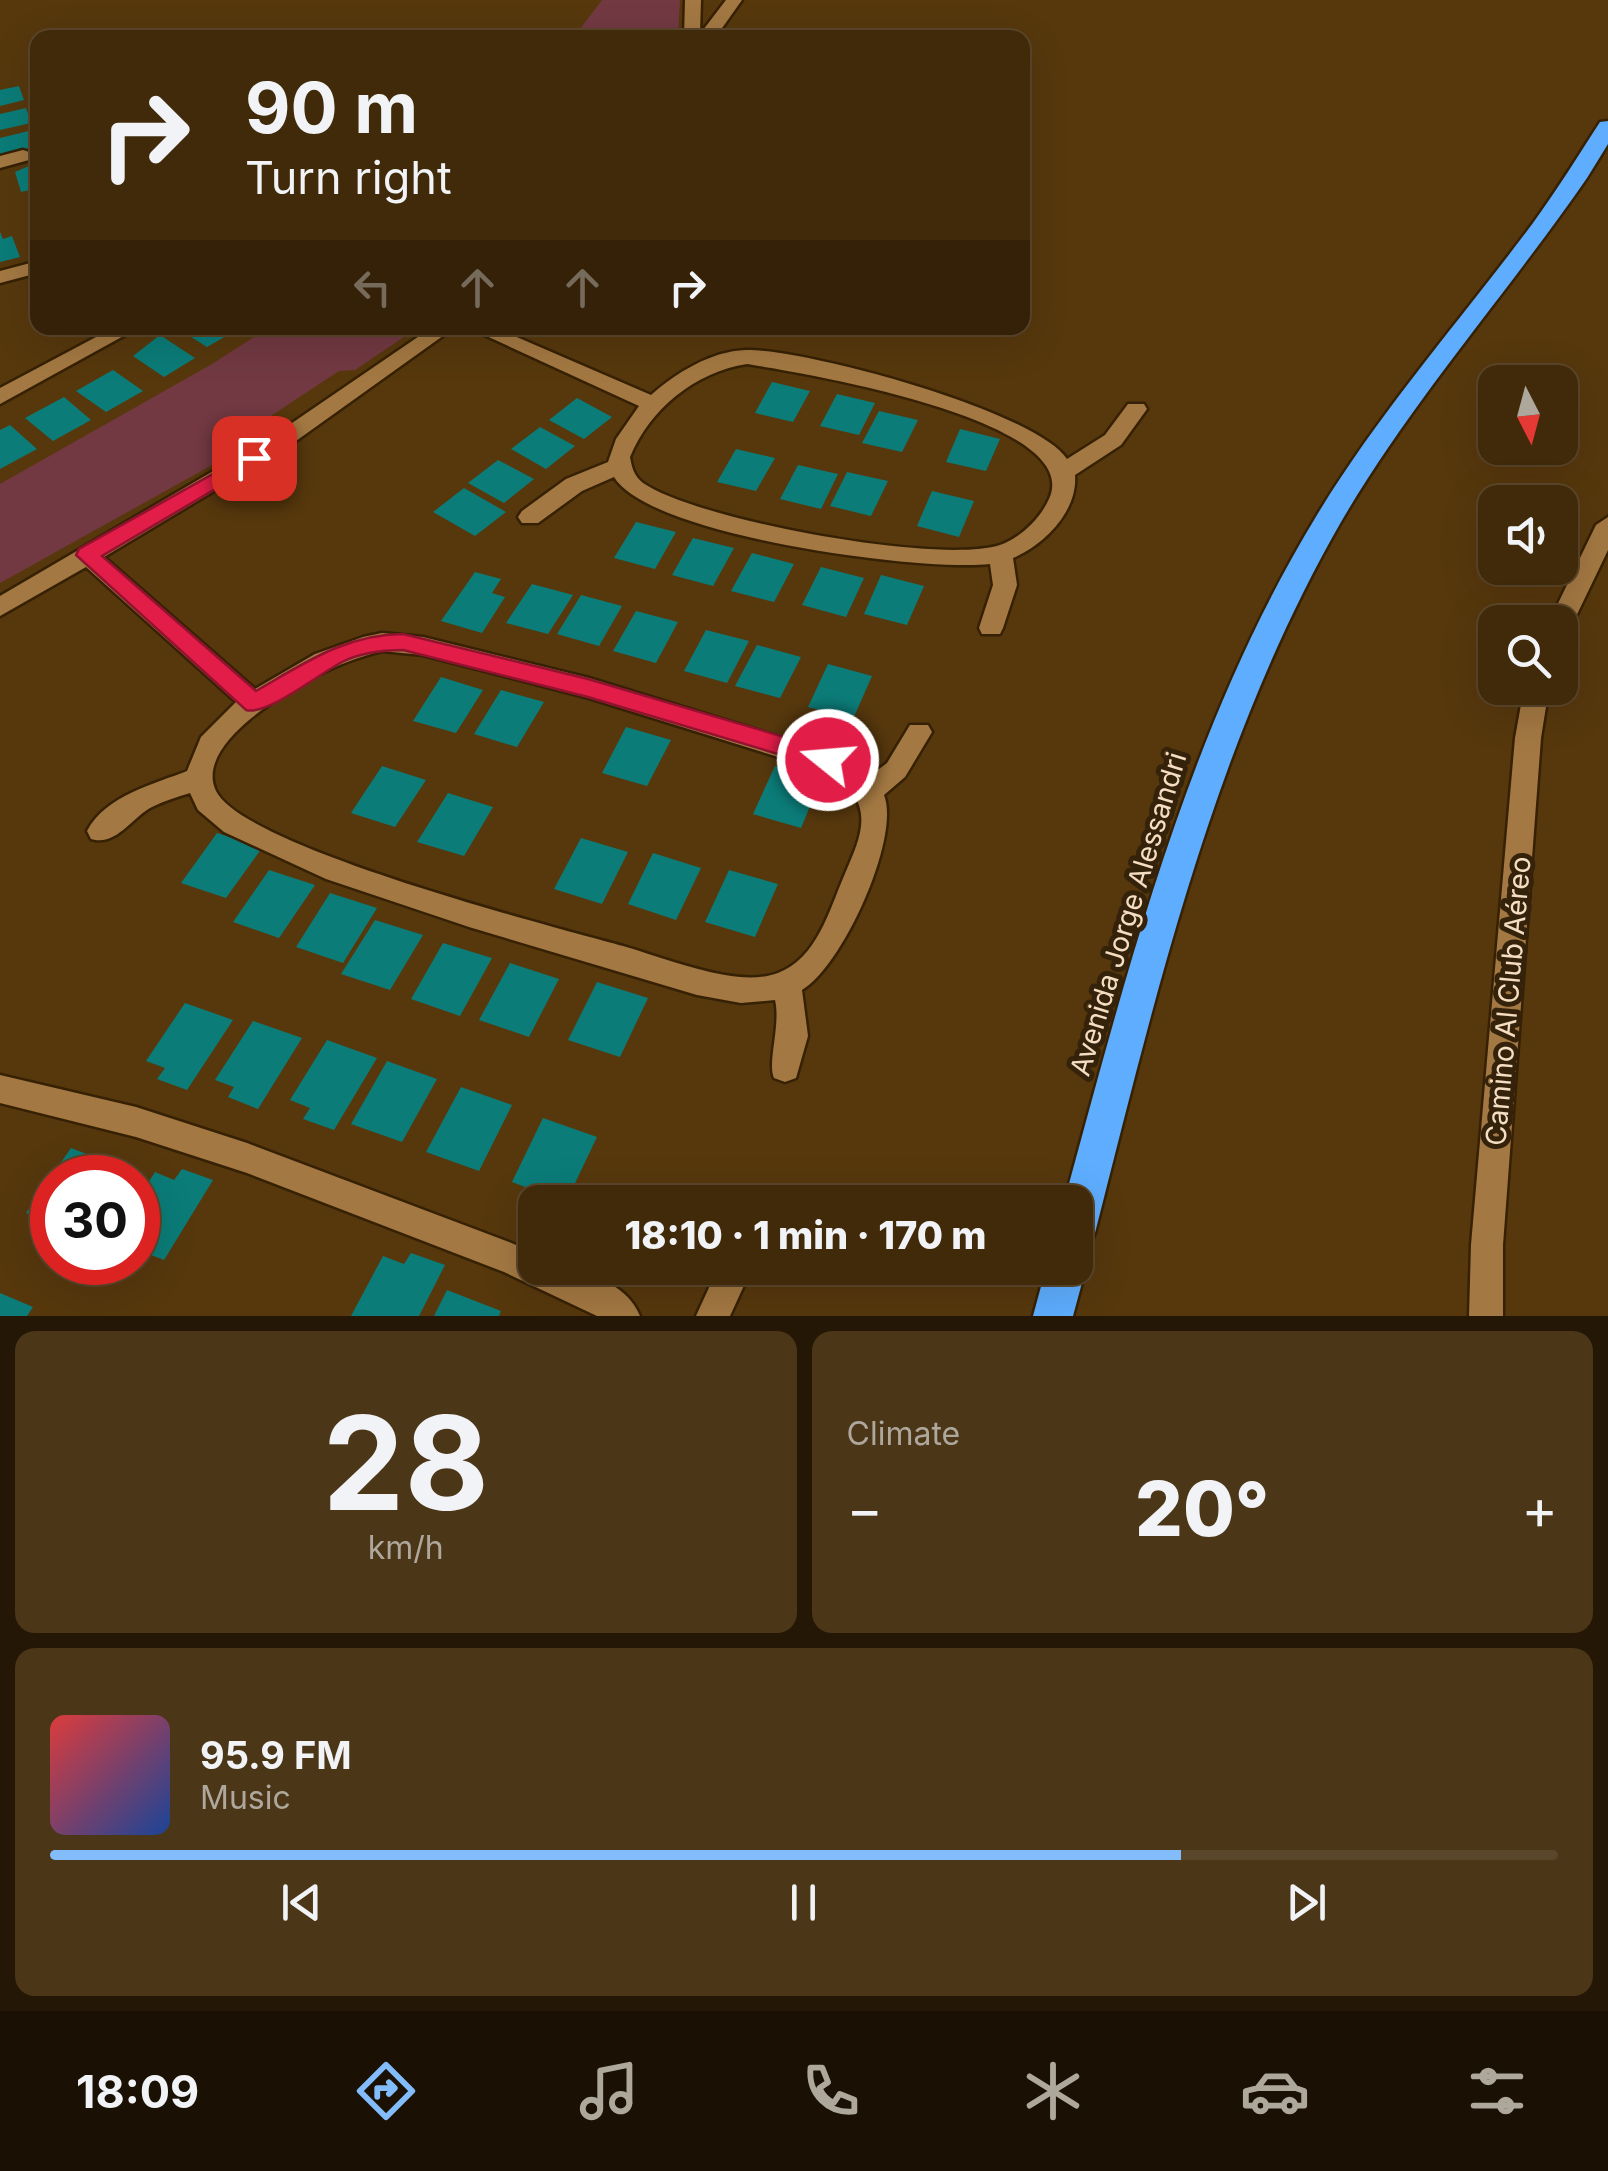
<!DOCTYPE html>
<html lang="en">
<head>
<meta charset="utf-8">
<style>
  :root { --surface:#412a0a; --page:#4c3618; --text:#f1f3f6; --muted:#aea79c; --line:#5a462b; --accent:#82bcfa }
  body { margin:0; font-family:Inter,sans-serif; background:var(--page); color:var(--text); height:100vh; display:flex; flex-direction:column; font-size:38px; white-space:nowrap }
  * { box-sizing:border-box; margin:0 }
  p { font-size:32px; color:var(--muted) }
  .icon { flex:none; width:55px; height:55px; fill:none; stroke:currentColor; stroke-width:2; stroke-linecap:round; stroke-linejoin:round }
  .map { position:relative; height:1316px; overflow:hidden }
  .sheet { display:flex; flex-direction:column; gap:15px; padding:15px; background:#241706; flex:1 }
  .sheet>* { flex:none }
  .banner { position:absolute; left:30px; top:30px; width:1000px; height:305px; border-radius:20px; box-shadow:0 10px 40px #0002,0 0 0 2px var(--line); background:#412a0a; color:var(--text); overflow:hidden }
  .needle { width:65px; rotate:174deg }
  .buttons { position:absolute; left:1478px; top:365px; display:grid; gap:20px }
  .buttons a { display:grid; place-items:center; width:100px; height:100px; border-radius:20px; background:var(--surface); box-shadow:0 10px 40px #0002,0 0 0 2px var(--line); font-size:50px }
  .speed { position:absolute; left:30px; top:1155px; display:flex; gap:20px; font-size:50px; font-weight:700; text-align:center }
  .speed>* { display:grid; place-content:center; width:130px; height:130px; border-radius:50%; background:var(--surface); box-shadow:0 10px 40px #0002,0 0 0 2px var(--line); line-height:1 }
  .speed .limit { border:15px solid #d22; background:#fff; color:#111 }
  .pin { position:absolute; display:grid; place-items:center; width:85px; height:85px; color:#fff; margin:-42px; border-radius:20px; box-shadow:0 5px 15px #0006 }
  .me { position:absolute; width:110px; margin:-55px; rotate:287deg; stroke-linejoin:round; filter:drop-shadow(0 0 8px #0008) }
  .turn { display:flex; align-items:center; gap:35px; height:210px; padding:0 50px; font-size:45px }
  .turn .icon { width:130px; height:130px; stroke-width:2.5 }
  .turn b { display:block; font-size:70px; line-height:85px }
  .lanes { display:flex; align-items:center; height:95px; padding:0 50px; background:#0003; justify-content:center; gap:50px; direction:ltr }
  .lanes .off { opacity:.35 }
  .big { font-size:75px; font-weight:800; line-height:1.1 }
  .sheet .tile { flex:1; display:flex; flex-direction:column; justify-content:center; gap:15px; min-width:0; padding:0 35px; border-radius:20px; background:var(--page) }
  .sheet .dial { align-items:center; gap:0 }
  .dial b { font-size:130px; line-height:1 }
  .song { display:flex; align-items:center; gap:30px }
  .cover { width:120px; height:120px; border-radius:15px; background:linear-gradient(135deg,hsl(0 70% 55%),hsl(220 70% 35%)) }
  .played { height:10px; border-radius:5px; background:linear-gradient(90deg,var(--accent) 75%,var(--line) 75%) }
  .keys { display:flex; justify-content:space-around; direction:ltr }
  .heat { display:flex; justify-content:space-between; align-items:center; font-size:55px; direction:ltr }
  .sheet .tiles { flex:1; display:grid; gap:15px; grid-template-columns:1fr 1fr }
  .tile:last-child { grid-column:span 2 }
  .trip { position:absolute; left:518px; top:1185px; width:575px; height:100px; border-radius:20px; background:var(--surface); box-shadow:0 10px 40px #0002,0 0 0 2px var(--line); font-weight:800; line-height:100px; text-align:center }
  .dock { display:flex; height:160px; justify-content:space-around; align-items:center; background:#1a1104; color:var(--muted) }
  .dock .icon { width:70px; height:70px }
  .dock .on { color:var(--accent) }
  .dock b { font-size:45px; color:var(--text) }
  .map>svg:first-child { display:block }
  .green { fill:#723942 }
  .building { fill:#0b7c78 }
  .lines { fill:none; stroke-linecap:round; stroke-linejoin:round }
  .street-casing { stroke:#372104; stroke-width:5 }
  .highway-casing { stroke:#372104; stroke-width:5 }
  .street { fill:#a37842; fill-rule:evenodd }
  .highway { fill:#5eadfe; fill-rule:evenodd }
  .route { fill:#e11d48; stroke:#92132f; stroke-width:2.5 }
  .labels { text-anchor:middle; stroke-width:10; stroke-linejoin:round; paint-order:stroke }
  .street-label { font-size:28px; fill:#f5ddc2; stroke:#34220b }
</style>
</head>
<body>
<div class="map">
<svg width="1608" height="1316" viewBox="0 0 1608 1316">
  <rect width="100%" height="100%" fill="#57380d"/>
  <!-- green -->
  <path class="green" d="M602 0H680L678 37H574Z
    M268 328H417L355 370 339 371 225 446 221 460 0 583V484L212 364Z"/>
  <!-- building -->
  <path class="building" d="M19 86 24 100 0 106V90Z
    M26 108 31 123 0 130V114Z
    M33 130 38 146 0 154V138Z
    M38 162V188L21 192 15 172Z
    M0 232 3 239 12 236 20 257 0 262Z
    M177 328H240L207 347Z
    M160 335 195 358 164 377 133 356Z
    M113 370 143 391 106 412 76 391Z
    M772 382 810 391 793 422 755 413Z
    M837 394 875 403 859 435 820 426Z
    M64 397 91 420 53 441 25 418Z
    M577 398 612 417 584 439 549 420Z
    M879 411 918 420 902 452 862 443Z
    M10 425 37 449 0 469V430Z
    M540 427 575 446 546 469 511 449Z
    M960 429 1000 439 986 471 946 462Z
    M736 449 775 458 756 491 717 482Z
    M498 460 534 479 504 503 468 483Z
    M798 465 838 474 821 509 780 499Z
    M847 472 888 481 871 516 830 506Z
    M464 488 506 512 475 536 433 512Z
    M932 491 974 501 959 537 917 526Z
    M636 522 676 532 655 569 614 558Z
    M693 538 734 548 713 586 672 575Z
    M752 553 794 564 774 602 731 591Z
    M821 567 864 578 846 617 802 605Z
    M475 572 501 579 492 593 505 597 482 633 441 621Z
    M881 575 924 586 907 625 864 614Z
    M532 584 573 595 548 634 506 623Z
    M581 595 622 606 599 646 557 634Z
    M636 611 678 622 656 663 613 651Z
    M706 630 749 641 727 683 684 671Z
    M757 645 801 657 780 698 735 686Z
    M828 664 872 676 853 719 808 707Z
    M441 677 483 690 456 733 413 721Z
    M501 690 544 702 517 747 474 734Z
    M626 727 671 740 647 786 602 773Z
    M382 766 426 780 395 827 351 813Z
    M775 766 821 780 801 828 753 814Z
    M448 793 493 807 464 856 417 842Z
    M217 833 262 848 226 898 181 883Z
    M581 838 628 852 602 904 554 889Z
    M653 853 701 868 676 920 628 904Z
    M269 870 315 885 279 938 233 922Z
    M729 870 778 884 755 937 705 922Z
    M330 893 377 908 343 963 296 947Z
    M375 920 423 935 390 990 341 974Z
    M443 943 492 958 460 1016 411 999Z
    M510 963 559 979 529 1037 479 1020Z
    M597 982 648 998 620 1057 568 1040Z
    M185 1003 233 1020 187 1090 157 1079 165 1068 146 1061Z
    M253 1021 302 1038 258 1109 228 1097 234 1087 215 1080Z
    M327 1040 377 1058 334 1130 303 1119 310 1108 290 1100Z
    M387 1061 437 1079 402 1142 351 1124Z
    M461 1087 512 1105 479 1171 426 1152Z
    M543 1118 597 1137 566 1202 527 1201 533 1190 512 1182Z
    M71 1148 123 1168 117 1178H52V1223L26 1213Z
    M182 1169 213 1180 164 1260 138 1250V1199L155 1172 174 1180Z
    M411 1253 445 1265 419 1316H351L383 1256 404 1264Z
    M447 1290 501 1311 499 1316H434Z
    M0 1293 33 1307 27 1316H0Z"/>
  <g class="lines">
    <defs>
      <path id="street" d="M685 0H701L700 34 726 0H742L715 38H684Z
        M23 150 29 152V160L0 168V156Z
        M38 261V273L0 283V271Z
        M113 328H138L0 404V388Z
        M431 328H454L289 446 104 557 255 689 315 654 363 637 382 633 423 637 589 678 854 760 871 775 887 763 910 725H928L932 732 905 777 884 795C901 838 842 967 802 990L808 1036 796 1078 785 1082 774 1078C767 1063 781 1025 775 1000L741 1003 697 995 469 927 326 879 224 832 198 810 190 793C177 797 164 801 152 807 132 817 116 847 91 839L87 831C105 796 154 784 187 771L201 737 236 702 86 567 0 616V596L273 436ZM382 651 423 655 589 698 836 775C875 808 862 834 844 876 829 911 817 958 778 973 762 979 742 978 725 975 690 969 657 956 623 946 554 927 243 847 216 791 203 764 230 736 249 720 287 689 333 663 382 651Z
        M469 328H496L651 395C676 373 711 351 746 350 806 349 1035 411 1067 459L1105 435 1128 404H1144L1147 409 1121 445 1075 475C1078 511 1044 545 1013 558L1017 585 1003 628 1000 634H982L979 628 993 585 990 564C922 572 649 536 614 477L582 491 538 523H522L518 517 522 511 566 479 608 462 616 439 639 406ZM747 364C798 372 1086 419 1049 499 1040 519 1020 538 1000 545 938 565 697 520 643 483 634 476 632 468 630 457 650 409 695 372 747 364Z
        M1608 517V550L1569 631 1560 634V622H1549L1596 525Z
        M1524 688H1549L1541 738 1503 1245V1316H1469L1471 1245 1515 738Z
        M0 1075 136 1107 247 1143 509 1242 535 1253V1268C573 1268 624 1277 640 1316H597L504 1272 247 1173 136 1137 0 1103Z
        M718 1268H752L730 1316H696Z"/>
      <path id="highway" d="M1608 121V144L1587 178C1507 294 1412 400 1341 522 1215 741 1157 990 1095 1233L1089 1247 1075 1252 1086 1268 1073 1316H1033L1046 1268H1075V1202H1064C1128 968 1189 725 1317 515 1380 411 1460 321 1533 223 1557 190 1578 156 1600 122Z"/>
    </defs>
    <!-- street casing -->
    <use href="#street" class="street-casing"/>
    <!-- highway casing -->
    <use href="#highway" class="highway-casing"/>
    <!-- street -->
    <use href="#street" class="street"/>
    <!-- highway -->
    <use href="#highway" class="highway"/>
  </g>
  <!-- route -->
  <path class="route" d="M254 451 264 458 261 462 102 556 256 691C303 664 346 634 403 634L588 679 828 750 836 753 840 760 836 766 828 769 588 697 403 650C382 650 360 653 342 662 320 673 267 716 246 710L76 555 79 549Z"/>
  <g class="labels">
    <!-- street labels -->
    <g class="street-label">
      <text transform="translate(1128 914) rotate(-73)" y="10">Avenida Jorge Alessandri</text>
      <text transform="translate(1508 1001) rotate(-85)" y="10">Camino Al Club Aéreo</text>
    </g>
  </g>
</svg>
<div class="buttons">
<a><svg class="needle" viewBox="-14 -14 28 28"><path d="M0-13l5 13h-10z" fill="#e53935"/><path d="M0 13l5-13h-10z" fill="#aea79c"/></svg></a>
<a><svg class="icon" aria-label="sound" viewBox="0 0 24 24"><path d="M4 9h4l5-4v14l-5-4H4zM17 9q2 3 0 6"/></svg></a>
<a><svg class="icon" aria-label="search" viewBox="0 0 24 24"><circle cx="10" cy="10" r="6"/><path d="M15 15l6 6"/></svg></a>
</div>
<div class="speed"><div class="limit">30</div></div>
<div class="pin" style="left:254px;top:458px;background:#d93025"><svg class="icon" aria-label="arrive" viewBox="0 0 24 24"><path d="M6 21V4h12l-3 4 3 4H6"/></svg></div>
<svg class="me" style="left:828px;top:760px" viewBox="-20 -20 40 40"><circle r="17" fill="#e11d48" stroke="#fff" stroke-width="3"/><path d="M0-11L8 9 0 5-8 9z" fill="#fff"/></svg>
<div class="trip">18:10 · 1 min · 170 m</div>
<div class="banner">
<div class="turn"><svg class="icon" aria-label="right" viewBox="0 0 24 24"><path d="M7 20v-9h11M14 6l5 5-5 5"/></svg><div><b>90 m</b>Turn right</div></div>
<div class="lanes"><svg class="icon off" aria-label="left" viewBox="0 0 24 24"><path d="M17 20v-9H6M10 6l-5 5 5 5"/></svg><svg class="icon off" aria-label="ahead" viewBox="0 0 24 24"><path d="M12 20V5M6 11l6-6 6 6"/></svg><svg class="icon off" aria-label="ahead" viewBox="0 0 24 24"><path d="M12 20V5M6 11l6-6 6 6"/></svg><svg class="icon" aria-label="right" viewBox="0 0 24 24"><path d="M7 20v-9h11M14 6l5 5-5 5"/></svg></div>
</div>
</div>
<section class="sheet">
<div class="tiles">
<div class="tile dial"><b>28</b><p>km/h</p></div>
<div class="tile"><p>Climate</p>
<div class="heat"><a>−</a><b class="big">20°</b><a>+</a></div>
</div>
<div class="tile">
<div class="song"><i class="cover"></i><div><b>95.9 FM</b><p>Music</p></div></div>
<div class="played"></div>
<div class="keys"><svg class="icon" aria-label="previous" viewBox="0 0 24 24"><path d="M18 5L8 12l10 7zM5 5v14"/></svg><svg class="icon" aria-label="pause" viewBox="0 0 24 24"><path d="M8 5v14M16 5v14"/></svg><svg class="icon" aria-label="next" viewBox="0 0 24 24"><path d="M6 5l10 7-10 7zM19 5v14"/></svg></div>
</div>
</div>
</section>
<nav class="dock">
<b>18:09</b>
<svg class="icon on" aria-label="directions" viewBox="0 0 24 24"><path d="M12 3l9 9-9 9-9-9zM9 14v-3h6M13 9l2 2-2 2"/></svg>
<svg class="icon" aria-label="music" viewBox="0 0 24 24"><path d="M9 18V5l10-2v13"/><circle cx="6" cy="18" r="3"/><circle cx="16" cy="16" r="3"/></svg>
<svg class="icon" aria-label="phone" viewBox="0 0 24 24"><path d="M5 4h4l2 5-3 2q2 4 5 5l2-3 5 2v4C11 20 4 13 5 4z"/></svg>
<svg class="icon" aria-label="climate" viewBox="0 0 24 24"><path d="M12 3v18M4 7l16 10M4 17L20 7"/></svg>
<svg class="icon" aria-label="car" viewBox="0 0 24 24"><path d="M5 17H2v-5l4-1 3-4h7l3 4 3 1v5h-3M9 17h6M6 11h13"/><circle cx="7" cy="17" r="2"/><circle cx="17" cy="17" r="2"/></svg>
<svg class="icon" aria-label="filters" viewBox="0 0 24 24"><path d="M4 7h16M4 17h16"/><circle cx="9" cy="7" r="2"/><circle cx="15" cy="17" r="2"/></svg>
</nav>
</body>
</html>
